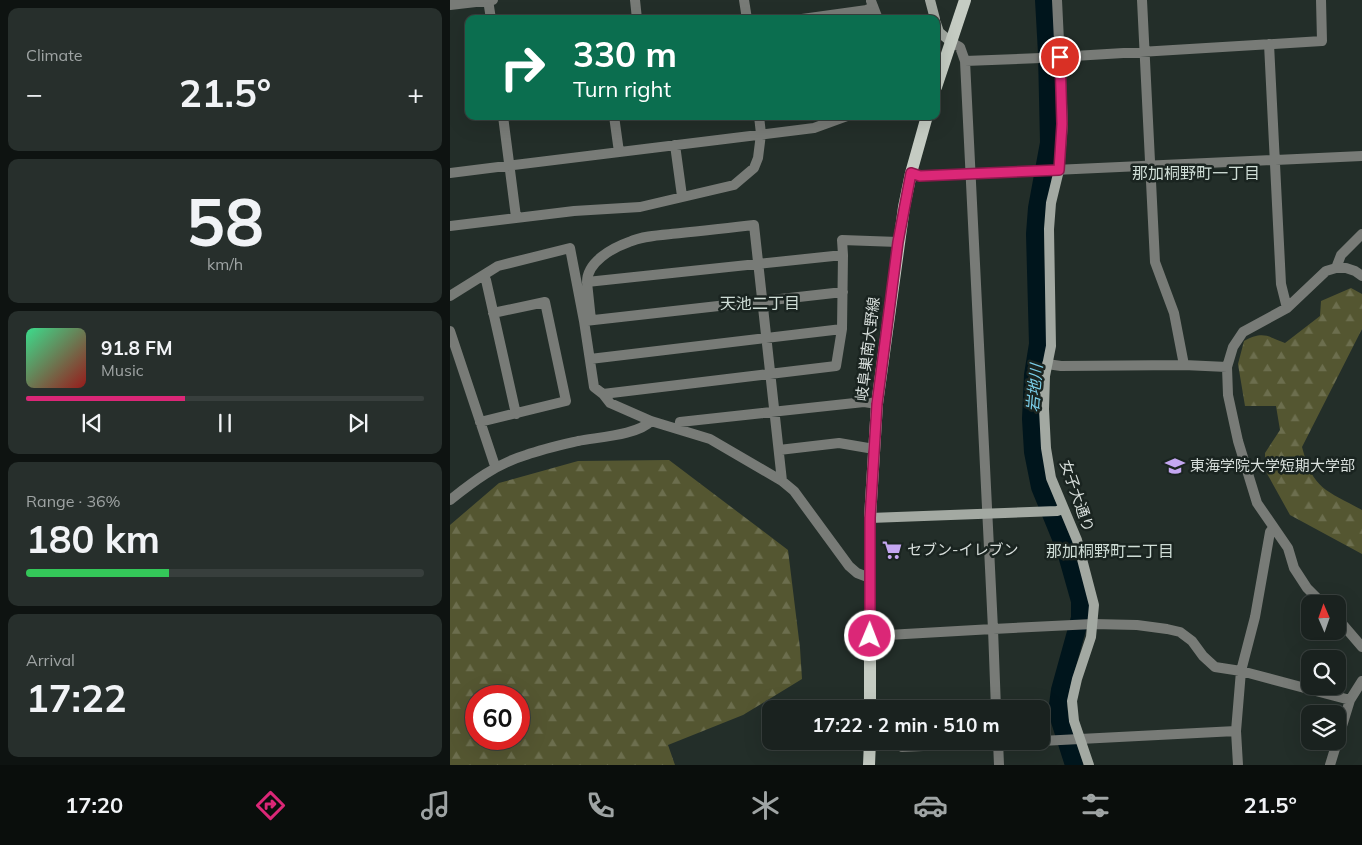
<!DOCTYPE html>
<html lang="en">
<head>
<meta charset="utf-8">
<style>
  :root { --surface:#1a221f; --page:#272f2c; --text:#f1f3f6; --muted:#9fa4a4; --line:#383f3d; --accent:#db2777 }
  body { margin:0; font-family:Mulish,"Noto Sans JP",sans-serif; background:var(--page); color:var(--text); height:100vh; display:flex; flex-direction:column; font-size:19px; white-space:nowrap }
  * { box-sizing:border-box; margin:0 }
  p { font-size:16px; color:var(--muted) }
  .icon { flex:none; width:28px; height:28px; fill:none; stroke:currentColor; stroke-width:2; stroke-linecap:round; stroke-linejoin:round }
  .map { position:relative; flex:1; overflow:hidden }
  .details { display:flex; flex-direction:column; gap:8px; padding:8px; background:#0e1311; width:450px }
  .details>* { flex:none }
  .hud { position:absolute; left:15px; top:15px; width:475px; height:105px; border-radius:10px; box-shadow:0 5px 20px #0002,0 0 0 1px var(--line); background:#0b6e4f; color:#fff; overflow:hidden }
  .needle { width:32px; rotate:358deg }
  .fabs { position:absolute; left:851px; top:595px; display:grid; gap:10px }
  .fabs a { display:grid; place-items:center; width:45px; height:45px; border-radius:10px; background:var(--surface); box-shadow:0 5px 20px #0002,0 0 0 1px var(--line); font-size:25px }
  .speed { position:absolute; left:15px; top:685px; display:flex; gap:10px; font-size:25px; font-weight:700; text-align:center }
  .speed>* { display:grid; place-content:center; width:65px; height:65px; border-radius:50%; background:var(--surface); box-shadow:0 5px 20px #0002,0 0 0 1px var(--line); line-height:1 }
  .speed .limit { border:8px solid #d22; background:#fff; color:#111 }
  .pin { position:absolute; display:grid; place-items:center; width:42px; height:42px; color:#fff; margin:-21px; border:2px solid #fff; border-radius:50%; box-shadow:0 1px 5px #0007 }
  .me { position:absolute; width:55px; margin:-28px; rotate:1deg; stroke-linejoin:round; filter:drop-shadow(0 0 4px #0008) }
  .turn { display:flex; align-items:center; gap:18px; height:105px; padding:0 25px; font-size:22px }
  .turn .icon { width:65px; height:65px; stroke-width:2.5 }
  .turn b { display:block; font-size:35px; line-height:42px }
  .big { font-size:38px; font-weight:700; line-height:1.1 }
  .details .widget { flex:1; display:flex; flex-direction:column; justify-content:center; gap:8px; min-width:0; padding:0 18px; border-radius:10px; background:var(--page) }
  .details .dial { align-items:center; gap:0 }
  .dial b { font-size:65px; line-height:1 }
  .song { display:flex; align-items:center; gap:15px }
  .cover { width:60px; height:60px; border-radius:8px; background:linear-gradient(135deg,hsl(150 70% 55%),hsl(0 70% 35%)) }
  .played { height:5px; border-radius:2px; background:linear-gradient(90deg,var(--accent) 40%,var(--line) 40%) }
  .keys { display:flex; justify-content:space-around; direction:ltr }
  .heat { display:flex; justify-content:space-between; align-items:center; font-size:28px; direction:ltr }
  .charge { height:8px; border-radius:4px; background:linear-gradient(90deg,#34c759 36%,var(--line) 0) }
  .trip { position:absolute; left:312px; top:700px; width:288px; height:50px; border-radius:10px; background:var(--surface); box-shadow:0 5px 20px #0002,0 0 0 1px var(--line); font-weight:700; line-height:50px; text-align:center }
  .tabs { display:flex; height:80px; justify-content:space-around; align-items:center; background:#0a0e0c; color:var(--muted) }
  .tabs .icon { width:35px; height:35px }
  .tabs .selected { color:var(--accent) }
  .tabs b { font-size:22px; color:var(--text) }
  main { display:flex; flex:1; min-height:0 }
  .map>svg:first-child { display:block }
  .forest { fill:url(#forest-firs); fill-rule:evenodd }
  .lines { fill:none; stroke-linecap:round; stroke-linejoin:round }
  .river { stroke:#00151c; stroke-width:18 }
  .street { stroke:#787b77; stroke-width:10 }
  .secondary { stroke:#a3a9a2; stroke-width:10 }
  .primary { stroke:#c5ccc3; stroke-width:12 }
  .route-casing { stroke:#8e194d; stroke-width:12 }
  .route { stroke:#db2777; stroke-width:9 }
  .labels { text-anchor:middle; stroke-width:5; stroke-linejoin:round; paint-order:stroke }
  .street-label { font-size:15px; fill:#d8dfdc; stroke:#1a2420 }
  .poi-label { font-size:15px; fill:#d8dfdc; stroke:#1a2420; text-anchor:start }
  .neighbourhood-label { font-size:16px; fill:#cfddd6; stroke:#1a2420 }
  .water-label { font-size:16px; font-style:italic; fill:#7acee9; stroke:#1a2420 }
</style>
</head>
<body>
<main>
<section class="details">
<div class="widget"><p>Climate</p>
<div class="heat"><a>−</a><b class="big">21.5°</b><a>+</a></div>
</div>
<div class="widget dial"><b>58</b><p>km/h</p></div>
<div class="widget">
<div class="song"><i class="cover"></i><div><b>91.8 FM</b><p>Music</p></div></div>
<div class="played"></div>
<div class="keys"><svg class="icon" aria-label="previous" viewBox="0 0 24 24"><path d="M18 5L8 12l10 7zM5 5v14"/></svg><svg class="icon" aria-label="pause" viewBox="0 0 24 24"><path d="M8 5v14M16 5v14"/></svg><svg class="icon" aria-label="next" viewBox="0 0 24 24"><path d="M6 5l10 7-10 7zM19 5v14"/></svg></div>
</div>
<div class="widget"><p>Range · 36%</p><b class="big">180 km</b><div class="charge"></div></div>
<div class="widget"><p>Arrival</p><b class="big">17:22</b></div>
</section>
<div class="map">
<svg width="912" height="765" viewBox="0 0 912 765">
  <defs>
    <pattern id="forest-firs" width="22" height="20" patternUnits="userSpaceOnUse" patternTransform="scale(1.25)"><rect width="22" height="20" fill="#545631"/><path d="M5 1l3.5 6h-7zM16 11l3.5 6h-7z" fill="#6c6e4e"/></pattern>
  </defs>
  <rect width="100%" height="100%" fill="#232e29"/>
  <!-- forest -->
  <path class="forest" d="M901 288 912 294V329L852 447C863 490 876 490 912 510V554L840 515 815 470V453L830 430 826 406H795L788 364 794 341C813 331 817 336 835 343L870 316 871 301Z
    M219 460 338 550 350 648 352 679 293 715 218 745 225 765H0V525L49 483 128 461ZM26 696H69V739H26Z"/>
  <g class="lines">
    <!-- river -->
    <path class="river" d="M594 0 597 53 599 143 587 208 585 234 588 344 583 375 581 419 583 452 590 487 615 548 630 601V618L610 690 608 705 610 721 624 765"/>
    <!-- street -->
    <path class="street" d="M38 0 41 19
      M185 0 187 19
      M294 0 297 19
      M607 0 613 124 609 170
      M692 0 705 262 724 313 734 365
      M421 1 428 19
      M0 5 43 0
      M352 19 417 10 423 6
      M819 44 831 284 837 308
      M515 61 591 58 872 41 871 0
      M53 116 66 217
      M164 116 169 152
      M225 145 232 196
      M0 173 364 128 397 116
      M461 173 470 176 912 156
      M0 226 124 211 190 207 284 185 304 168 308 158 311 134 309 116
      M886 268 891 255 912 234
      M32 276 36 280 66 414
      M137 282C137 262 162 248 179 242 195 235 214 235 231 233 256 230 280 228 304 225L332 481
      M0 296 48 266 120 248 134 321 144 387 153 394 160 403 201 421 260 439 332 481 344 491 399 566 407 573 420 578
      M141 320 137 282 393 255
      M135 321 393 292
      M0 331 45 466
      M140 359 392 329 393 255 392 240 448 242
      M597 364 611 366 734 365 777 367
      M153 394 386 366 392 329
      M30 422 116 401 95 302 43 313
      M229 429 230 422 414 402 427 404
      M329 450 389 443 424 449
      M0 500C24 481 46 464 76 455 93 449 111 445 128 441 148 437 188 435 201 421
      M873 604 857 588 844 568 838 548 807 503 788 441 778 395 777 367 783 347 793 332 837 308 876 271 886 268H896L905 271 912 276
      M888 619 912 647
      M420 636 543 629 515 61 510 47 501 42
      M546 709 543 629 643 624 687 625 717 629 730 632 742 641 753 656 765 667 791 671 900 700
      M548 741 549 765
      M591 741 786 731
      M452 747 577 741
      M788 765 786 731 791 671 805 617 820 532 823 528
      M880 765 900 700 912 681"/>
    <!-- secondary -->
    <path class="secondary" d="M480 0 485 19
      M486 23 489 32 501 42
      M609 170 601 203 599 229 601 346 595 376 594 409 596 448 601 478 627 540 644 605 641 637 627 679 622 701 624 721 639 765
      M420 518 607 511 613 509"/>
    <!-- primary -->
    <path class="primary" d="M486 87 515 0
      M420 709V518L427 404 454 207 461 173 477 116
      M419 765 420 741"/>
  </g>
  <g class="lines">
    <defs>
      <path id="route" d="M420 636V518L427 404 448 242 461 173 470 176 609 170 612 124 610 57"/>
    </defs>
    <!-- route casing -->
    <use href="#route" class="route-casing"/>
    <!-- route -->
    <use href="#route" class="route"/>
  </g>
  <!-- icons -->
  <defs>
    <symbol id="university-bare" viewBox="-9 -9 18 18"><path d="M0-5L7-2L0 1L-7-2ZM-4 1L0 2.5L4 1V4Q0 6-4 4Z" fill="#c4a7f1" stroke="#1a2420" stroke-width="2.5" paint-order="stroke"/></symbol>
    <symbol id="supermarket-bare" viewBox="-9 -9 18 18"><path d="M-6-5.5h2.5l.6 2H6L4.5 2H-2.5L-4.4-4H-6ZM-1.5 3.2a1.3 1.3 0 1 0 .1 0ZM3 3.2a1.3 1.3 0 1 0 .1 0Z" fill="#c4a7f1" stroke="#1a2420" stroke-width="2.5" paint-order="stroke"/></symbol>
  </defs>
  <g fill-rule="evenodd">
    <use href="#university-bare" x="711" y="452" width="28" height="28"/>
    <use href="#supermarket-bare" x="428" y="536" width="28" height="28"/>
  </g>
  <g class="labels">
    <!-- street labels -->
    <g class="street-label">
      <text transform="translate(418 349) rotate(-83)" y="5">岐阜巣南大野線</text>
      <text transform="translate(627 496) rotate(71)" y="5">女子大通り</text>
    </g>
    <!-- poi labels -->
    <g class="poi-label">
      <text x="740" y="471">東海学院大学短期大学部</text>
      <text x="457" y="555">セブン-イレブン</text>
    </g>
    <!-- neighbourhood labels -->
    <g class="neighbourhood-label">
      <text x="746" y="179">那加桐野町一丁目</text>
      <text x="310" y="309">天池二丁目</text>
      <text x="660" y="557">那加桐野町二丁目</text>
    </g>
    <!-- water labels -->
    <g class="water-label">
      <text transform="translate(584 388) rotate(-85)" y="6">岩地川</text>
    </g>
  </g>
</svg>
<div class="fabs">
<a><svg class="needle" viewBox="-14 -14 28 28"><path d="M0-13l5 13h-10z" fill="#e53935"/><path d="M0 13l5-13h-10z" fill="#9fa4a4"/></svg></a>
<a><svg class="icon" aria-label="search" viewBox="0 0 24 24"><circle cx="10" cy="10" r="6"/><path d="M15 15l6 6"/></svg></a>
<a><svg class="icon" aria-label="layers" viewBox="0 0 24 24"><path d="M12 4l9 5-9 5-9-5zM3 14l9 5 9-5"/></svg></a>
</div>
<div class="speed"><div class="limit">60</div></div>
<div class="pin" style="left:610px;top:57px;background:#d93025"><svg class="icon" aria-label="arrive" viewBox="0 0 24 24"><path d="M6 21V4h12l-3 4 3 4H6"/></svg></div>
<svg class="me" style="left:420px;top:636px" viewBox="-20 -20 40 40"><circle r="17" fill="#db2777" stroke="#fff" stroke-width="3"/><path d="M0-11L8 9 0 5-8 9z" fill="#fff"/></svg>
<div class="trip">17:22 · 2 min · 510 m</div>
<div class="hud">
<div class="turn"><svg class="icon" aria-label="right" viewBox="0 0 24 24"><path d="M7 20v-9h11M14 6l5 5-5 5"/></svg><div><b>330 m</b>Turn right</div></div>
</div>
</div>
</main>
<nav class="tabs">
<b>17:20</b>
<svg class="icon selected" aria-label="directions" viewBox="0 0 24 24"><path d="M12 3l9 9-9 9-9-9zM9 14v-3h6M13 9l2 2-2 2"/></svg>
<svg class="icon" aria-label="music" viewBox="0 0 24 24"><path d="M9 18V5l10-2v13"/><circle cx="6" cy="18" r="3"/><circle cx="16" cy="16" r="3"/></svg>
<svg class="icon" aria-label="phone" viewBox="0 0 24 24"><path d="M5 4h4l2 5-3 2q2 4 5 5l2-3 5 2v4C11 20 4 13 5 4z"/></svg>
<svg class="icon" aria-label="climate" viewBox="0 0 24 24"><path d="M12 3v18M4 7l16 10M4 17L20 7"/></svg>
<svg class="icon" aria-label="car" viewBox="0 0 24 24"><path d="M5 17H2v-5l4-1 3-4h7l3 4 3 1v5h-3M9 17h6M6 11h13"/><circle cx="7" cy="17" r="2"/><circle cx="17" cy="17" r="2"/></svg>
<svg class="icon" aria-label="filters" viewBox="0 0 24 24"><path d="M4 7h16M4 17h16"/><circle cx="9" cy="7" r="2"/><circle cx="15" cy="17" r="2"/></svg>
<b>21.5°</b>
</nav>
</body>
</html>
